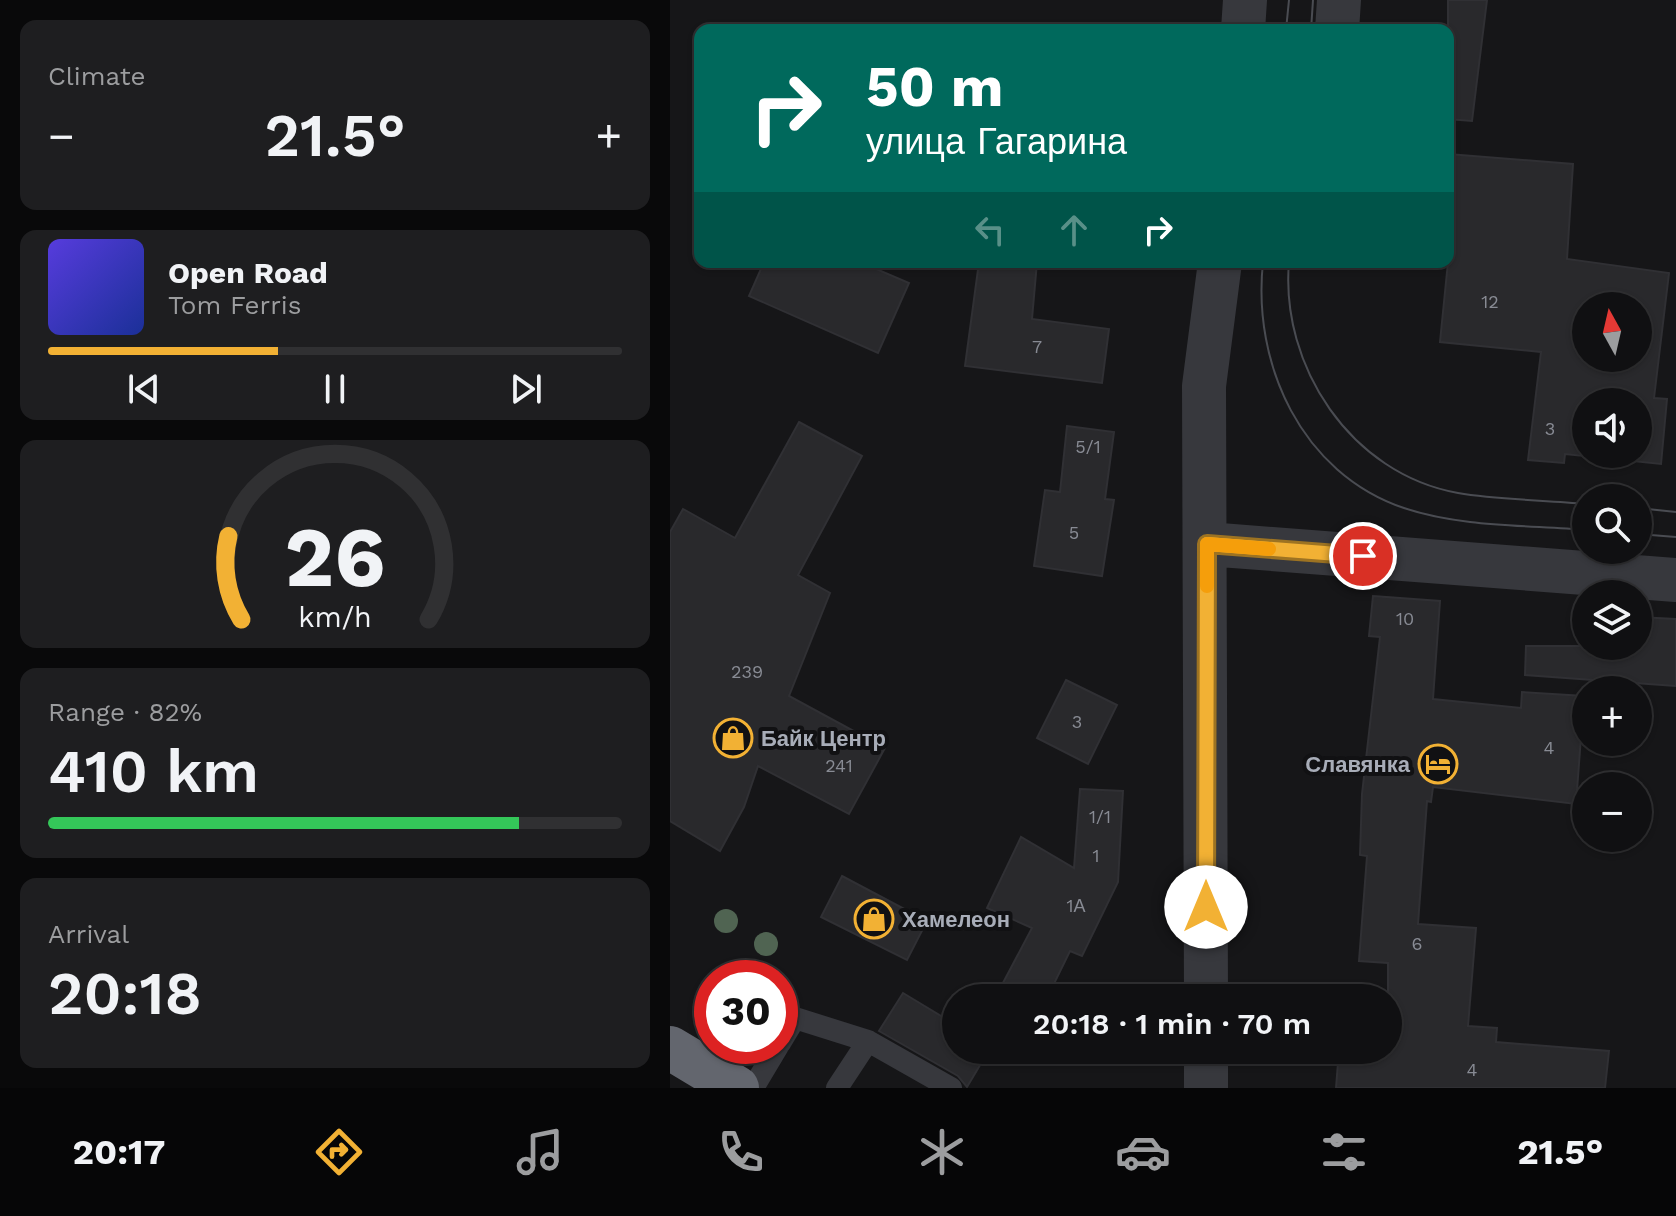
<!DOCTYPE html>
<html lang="en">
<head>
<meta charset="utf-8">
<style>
  :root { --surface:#101012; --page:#1e1e20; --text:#f1f3f6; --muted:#9c9d9f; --line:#303032; --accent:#f2b134 }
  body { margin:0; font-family:"Work Sans",sans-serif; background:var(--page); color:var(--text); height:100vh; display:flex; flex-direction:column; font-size:30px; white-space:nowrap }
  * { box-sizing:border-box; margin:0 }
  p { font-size:26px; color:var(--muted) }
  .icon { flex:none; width:44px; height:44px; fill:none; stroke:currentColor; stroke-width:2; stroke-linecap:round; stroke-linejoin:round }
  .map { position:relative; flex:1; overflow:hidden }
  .details { display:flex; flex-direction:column; gap:20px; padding:20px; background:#09090a; width:670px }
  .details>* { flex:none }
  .banner { position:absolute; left:24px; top:24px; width:760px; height:244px; border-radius:16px; box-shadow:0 2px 6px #0004,0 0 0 2px var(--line); background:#00695c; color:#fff; overflow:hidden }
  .needle { width:52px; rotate:352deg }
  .controls { position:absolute; left:902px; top:292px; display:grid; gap:16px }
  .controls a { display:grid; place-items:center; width:80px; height:80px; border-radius:50%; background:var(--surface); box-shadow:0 2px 6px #0004,0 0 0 2px var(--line); font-size:40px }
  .speed { position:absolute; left:24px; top:960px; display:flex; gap:16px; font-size:40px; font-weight:700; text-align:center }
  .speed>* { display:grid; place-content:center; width:104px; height:104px; border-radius:50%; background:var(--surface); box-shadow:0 2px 6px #0004,0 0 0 2px var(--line); line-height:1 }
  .speed .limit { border:12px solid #d22; background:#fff; color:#111 }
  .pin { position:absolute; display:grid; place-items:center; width:68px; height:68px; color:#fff; margin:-34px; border:4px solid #fff; border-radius:50%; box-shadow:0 2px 8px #0007 }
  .me { position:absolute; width:88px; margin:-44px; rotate:0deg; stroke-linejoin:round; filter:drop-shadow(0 0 6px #0008) }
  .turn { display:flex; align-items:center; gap:28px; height:168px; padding:0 40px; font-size:36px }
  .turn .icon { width:104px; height:104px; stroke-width:2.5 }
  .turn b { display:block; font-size:56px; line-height:68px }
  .lanes { display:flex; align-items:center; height:76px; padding:0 40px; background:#0003; justify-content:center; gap:40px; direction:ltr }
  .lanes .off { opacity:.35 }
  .big { font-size:60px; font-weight:600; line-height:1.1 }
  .details .widget { flex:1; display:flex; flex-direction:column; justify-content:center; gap:12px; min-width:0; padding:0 28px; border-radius:16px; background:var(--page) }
  .details .dial { align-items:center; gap:0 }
  .dial svg { height:208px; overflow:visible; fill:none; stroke:var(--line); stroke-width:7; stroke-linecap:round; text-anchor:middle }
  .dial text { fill:var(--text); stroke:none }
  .song { display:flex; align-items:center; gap:24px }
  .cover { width:96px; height:96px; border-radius:12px; background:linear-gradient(135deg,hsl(250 70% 55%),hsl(230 70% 35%)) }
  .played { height:8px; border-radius:4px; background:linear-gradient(90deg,var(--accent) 40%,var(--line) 40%) }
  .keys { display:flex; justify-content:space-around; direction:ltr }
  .heat { display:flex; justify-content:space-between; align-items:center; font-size:44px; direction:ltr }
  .charge { height:12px; border-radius:6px; background:linear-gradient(90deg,#34c759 82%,var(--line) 0) }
  .trip { position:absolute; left:272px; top:984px; width:460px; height:80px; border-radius:40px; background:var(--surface); box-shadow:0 2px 6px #0004,0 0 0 2px var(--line); font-weight:600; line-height:80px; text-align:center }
  .tab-bar { display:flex; height:128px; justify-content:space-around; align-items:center; background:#060607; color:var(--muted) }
  .tab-bar .icon { width:56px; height:56px }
  .tab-bar .current { color:var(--accent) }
  .tab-bar b { font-size:36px; color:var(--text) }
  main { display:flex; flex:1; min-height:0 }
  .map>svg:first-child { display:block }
  .building { fill:#29292c; stroke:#303034; stroke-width:2; fill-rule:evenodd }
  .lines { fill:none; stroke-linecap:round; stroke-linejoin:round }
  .lane { stroke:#37383d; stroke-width:22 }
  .street { stroke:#37383d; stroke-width:44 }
  .highway { stroke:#63666e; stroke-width:44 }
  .tram { stroke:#4a4c52; stroke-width:2 }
  .tree { fill:#506452 }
  .route-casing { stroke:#9d7322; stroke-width:20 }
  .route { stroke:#f2b134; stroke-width:14 }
  .slow { stroke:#f59e0b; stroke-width:14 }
  .labels { text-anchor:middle; stroke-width:8; stroke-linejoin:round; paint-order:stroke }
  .number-label { font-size:18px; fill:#888b94 }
  .poi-label { font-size:22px; font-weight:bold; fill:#a8adb8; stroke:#111113; text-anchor:start }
</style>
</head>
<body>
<main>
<section class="details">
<div class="widget"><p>Climate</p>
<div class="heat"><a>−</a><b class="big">21.5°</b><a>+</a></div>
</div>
<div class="widget">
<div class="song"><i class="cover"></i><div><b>Open Road</b><p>Tom Ferris</p></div></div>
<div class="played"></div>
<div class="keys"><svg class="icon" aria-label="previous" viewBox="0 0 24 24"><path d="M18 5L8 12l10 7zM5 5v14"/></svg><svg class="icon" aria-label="pause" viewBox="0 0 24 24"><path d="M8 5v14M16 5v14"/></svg><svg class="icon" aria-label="next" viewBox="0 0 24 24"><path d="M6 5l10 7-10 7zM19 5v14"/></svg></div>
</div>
<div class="widget dial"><svg viewBox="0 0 100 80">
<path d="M14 69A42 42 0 1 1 86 69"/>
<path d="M14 69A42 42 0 0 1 9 37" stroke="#f2b134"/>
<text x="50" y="56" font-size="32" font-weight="700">26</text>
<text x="50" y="72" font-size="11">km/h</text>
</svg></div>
<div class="widget"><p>Range · 82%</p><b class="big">410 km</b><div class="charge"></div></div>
<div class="widget"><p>Arrival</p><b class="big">20:18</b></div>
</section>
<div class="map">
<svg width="1006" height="1088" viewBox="0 0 1006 1088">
  <rect width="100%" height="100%" fill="#161618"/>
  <!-- building -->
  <path class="building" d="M778 0H817L802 121 778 119Z
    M778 154 903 164 897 259 999 273 984 398 997 399 991 464 895 454 894 463 858 460 871 352 770 342 778 262ZM916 306H968V358H916ZM916 402H968V454H916Z
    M94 262H190L239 283 208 353 79 296Z
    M309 262H367L362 319 439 329 432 383 295 366Z
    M129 422 192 456 128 575 160 593 119 696 215 748 179 814 88 766 74 807 50 851 0 821V532L13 509 65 538Z
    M397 426 444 432 435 499 444 500 432 576 364 566 375 490 390 492Z
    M703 596 770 601 763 699 851 708 852 692 914 696 906 804 763 787 761 802 757 801 748 924 806 928 798 1026 827 1028 826 1042 939 1051 935 1088H666L669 1050H718V963L689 961 697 856 690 855 692 794 710 637 699 636Z
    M968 617 1006 619V686L855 675 856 646H968Z
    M396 680 447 705 418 764 367 738Z
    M410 789 453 791 448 882 412 956 400 951 377 998H325L362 928 317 908 351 837 404 868Z
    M172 876 257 921 237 960 151 917Z
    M233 993 286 1025V1050H319L297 1087 288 1076 209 1031Z"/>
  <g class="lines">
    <!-- lane -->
    <path class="lane" d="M110 1043 125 1018 198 1041
      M83 1088 108 1046
      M167 1088 198 1041 281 1088"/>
    <!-- street -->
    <path class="street" d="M573 30 575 0
      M667 30 669 0
      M537 544 1006 580
      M536 998 534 386 550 262
      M536 1050V1088"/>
    <!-- highway -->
    <path class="highway" d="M0 1048 67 1088"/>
    <!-- tram -->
    <path class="tram" d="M616 30 619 0
      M641 30 643 0
      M593 262C582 364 631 473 734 508 790 527 857 525 916 530
      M619 262C610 366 681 474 788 493 829 500 874 500 916 504
      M968 508 1006 512
      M968 534 1006 537"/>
  </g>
  <!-- trees -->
  <g class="tree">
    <circle cx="56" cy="921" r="12"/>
    <circle cx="96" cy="944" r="12"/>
  </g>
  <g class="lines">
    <defs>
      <path id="route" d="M536 907 537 544 693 556"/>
    </defs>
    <!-- route casing -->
    <use href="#route" class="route-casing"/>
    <!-- route -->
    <use href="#route" class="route"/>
    <!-- slow -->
    <path class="slow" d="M537 586V544L599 549"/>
  </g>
  <!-- icons -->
  <defs>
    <symbol id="shop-ring" viewBox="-11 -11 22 22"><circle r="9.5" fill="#111113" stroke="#f2b134" stroke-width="1.5"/><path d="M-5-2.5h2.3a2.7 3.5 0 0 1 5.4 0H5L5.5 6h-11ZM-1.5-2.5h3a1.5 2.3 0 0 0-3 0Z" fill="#f2b134"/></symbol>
    <symbol id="hotel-ring" viewBox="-11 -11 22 22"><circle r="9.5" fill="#111113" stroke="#f2b134" stroke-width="1.5"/><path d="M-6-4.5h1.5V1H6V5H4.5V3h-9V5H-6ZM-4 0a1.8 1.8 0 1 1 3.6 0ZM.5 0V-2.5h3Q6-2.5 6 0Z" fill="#f2b134"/></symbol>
  </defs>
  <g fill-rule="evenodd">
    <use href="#shop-ring" x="41" y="716" width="44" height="44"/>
    <use href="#hotel-ring" x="746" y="742" width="44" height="44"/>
    <use href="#shop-ring" x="182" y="897" width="44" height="44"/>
  </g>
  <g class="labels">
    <!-- number labels -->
    <g class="number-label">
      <text x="820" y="308">12</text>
      <text x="367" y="353">7</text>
      <text x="880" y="435">3</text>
      <text x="418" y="453">5/1</text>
      <text x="404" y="539">5</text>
      <text x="735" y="625">10</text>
      <text x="77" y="678">239</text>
      <text x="407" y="728">3</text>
      <text x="879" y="754">4</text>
      <text x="169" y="772">241</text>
      <text x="430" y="823">1/1</text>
      <text x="426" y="862">1</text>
      <text x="406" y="912">1А</text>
      <text x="747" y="950">6</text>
      <text x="802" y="1076">4</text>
    </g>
    <!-- poi labels -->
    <g class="poi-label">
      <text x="91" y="746">Байк Центр</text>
      <text x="740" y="772" text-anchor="end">Славянка</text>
      <text x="232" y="927">Хамелеон</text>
    </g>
  </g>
</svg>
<div class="controls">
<a><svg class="needle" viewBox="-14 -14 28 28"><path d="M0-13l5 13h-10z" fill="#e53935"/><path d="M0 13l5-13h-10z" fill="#9c9d9f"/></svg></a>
<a><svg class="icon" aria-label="sound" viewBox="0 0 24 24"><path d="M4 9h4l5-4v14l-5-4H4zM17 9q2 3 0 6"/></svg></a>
<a><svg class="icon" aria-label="search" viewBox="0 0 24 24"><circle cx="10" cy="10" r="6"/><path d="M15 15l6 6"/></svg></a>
<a><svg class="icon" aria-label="layers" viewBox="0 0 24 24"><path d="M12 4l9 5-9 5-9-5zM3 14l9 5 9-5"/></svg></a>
<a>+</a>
<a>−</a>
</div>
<div class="speed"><div class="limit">30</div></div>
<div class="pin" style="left:693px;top:556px;background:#d93025"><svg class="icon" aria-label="arrive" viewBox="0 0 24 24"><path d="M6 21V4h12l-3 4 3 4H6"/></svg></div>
<svg class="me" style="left:536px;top:907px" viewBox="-20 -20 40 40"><circle r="19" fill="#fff"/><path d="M0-13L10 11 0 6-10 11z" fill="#f2b134"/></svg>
<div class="trip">20:18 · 1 min · 70 m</div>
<div class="banner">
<div class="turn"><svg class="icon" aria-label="right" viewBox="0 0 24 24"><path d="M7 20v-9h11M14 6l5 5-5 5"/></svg><div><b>50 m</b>улица Гагарина</div></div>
<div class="lanes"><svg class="icon off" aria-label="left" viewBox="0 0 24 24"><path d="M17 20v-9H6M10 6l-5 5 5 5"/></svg><svg class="icon off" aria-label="ahead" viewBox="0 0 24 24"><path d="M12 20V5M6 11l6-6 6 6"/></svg><svg class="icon" aria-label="right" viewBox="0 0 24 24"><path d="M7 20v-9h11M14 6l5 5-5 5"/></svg></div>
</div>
</div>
</main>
<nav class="tab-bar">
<b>20:17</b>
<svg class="icon current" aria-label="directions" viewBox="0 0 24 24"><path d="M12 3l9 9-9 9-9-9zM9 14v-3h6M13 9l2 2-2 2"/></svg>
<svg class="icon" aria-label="music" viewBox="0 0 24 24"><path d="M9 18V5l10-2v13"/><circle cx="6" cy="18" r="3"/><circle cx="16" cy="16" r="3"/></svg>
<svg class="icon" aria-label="phone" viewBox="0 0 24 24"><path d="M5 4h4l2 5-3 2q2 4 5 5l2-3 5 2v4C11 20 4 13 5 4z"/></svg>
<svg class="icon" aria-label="climate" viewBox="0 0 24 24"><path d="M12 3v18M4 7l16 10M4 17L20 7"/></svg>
<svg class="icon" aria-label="car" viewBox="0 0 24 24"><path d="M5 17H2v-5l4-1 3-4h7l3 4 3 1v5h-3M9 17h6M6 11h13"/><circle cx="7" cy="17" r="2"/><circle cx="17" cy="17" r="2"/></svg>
<svg class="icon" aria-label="filters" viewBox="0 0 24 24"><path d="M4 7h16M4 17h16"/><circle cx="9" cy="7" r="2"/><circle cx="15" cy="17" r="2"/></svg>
<b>21.5°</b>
</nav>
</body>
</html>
